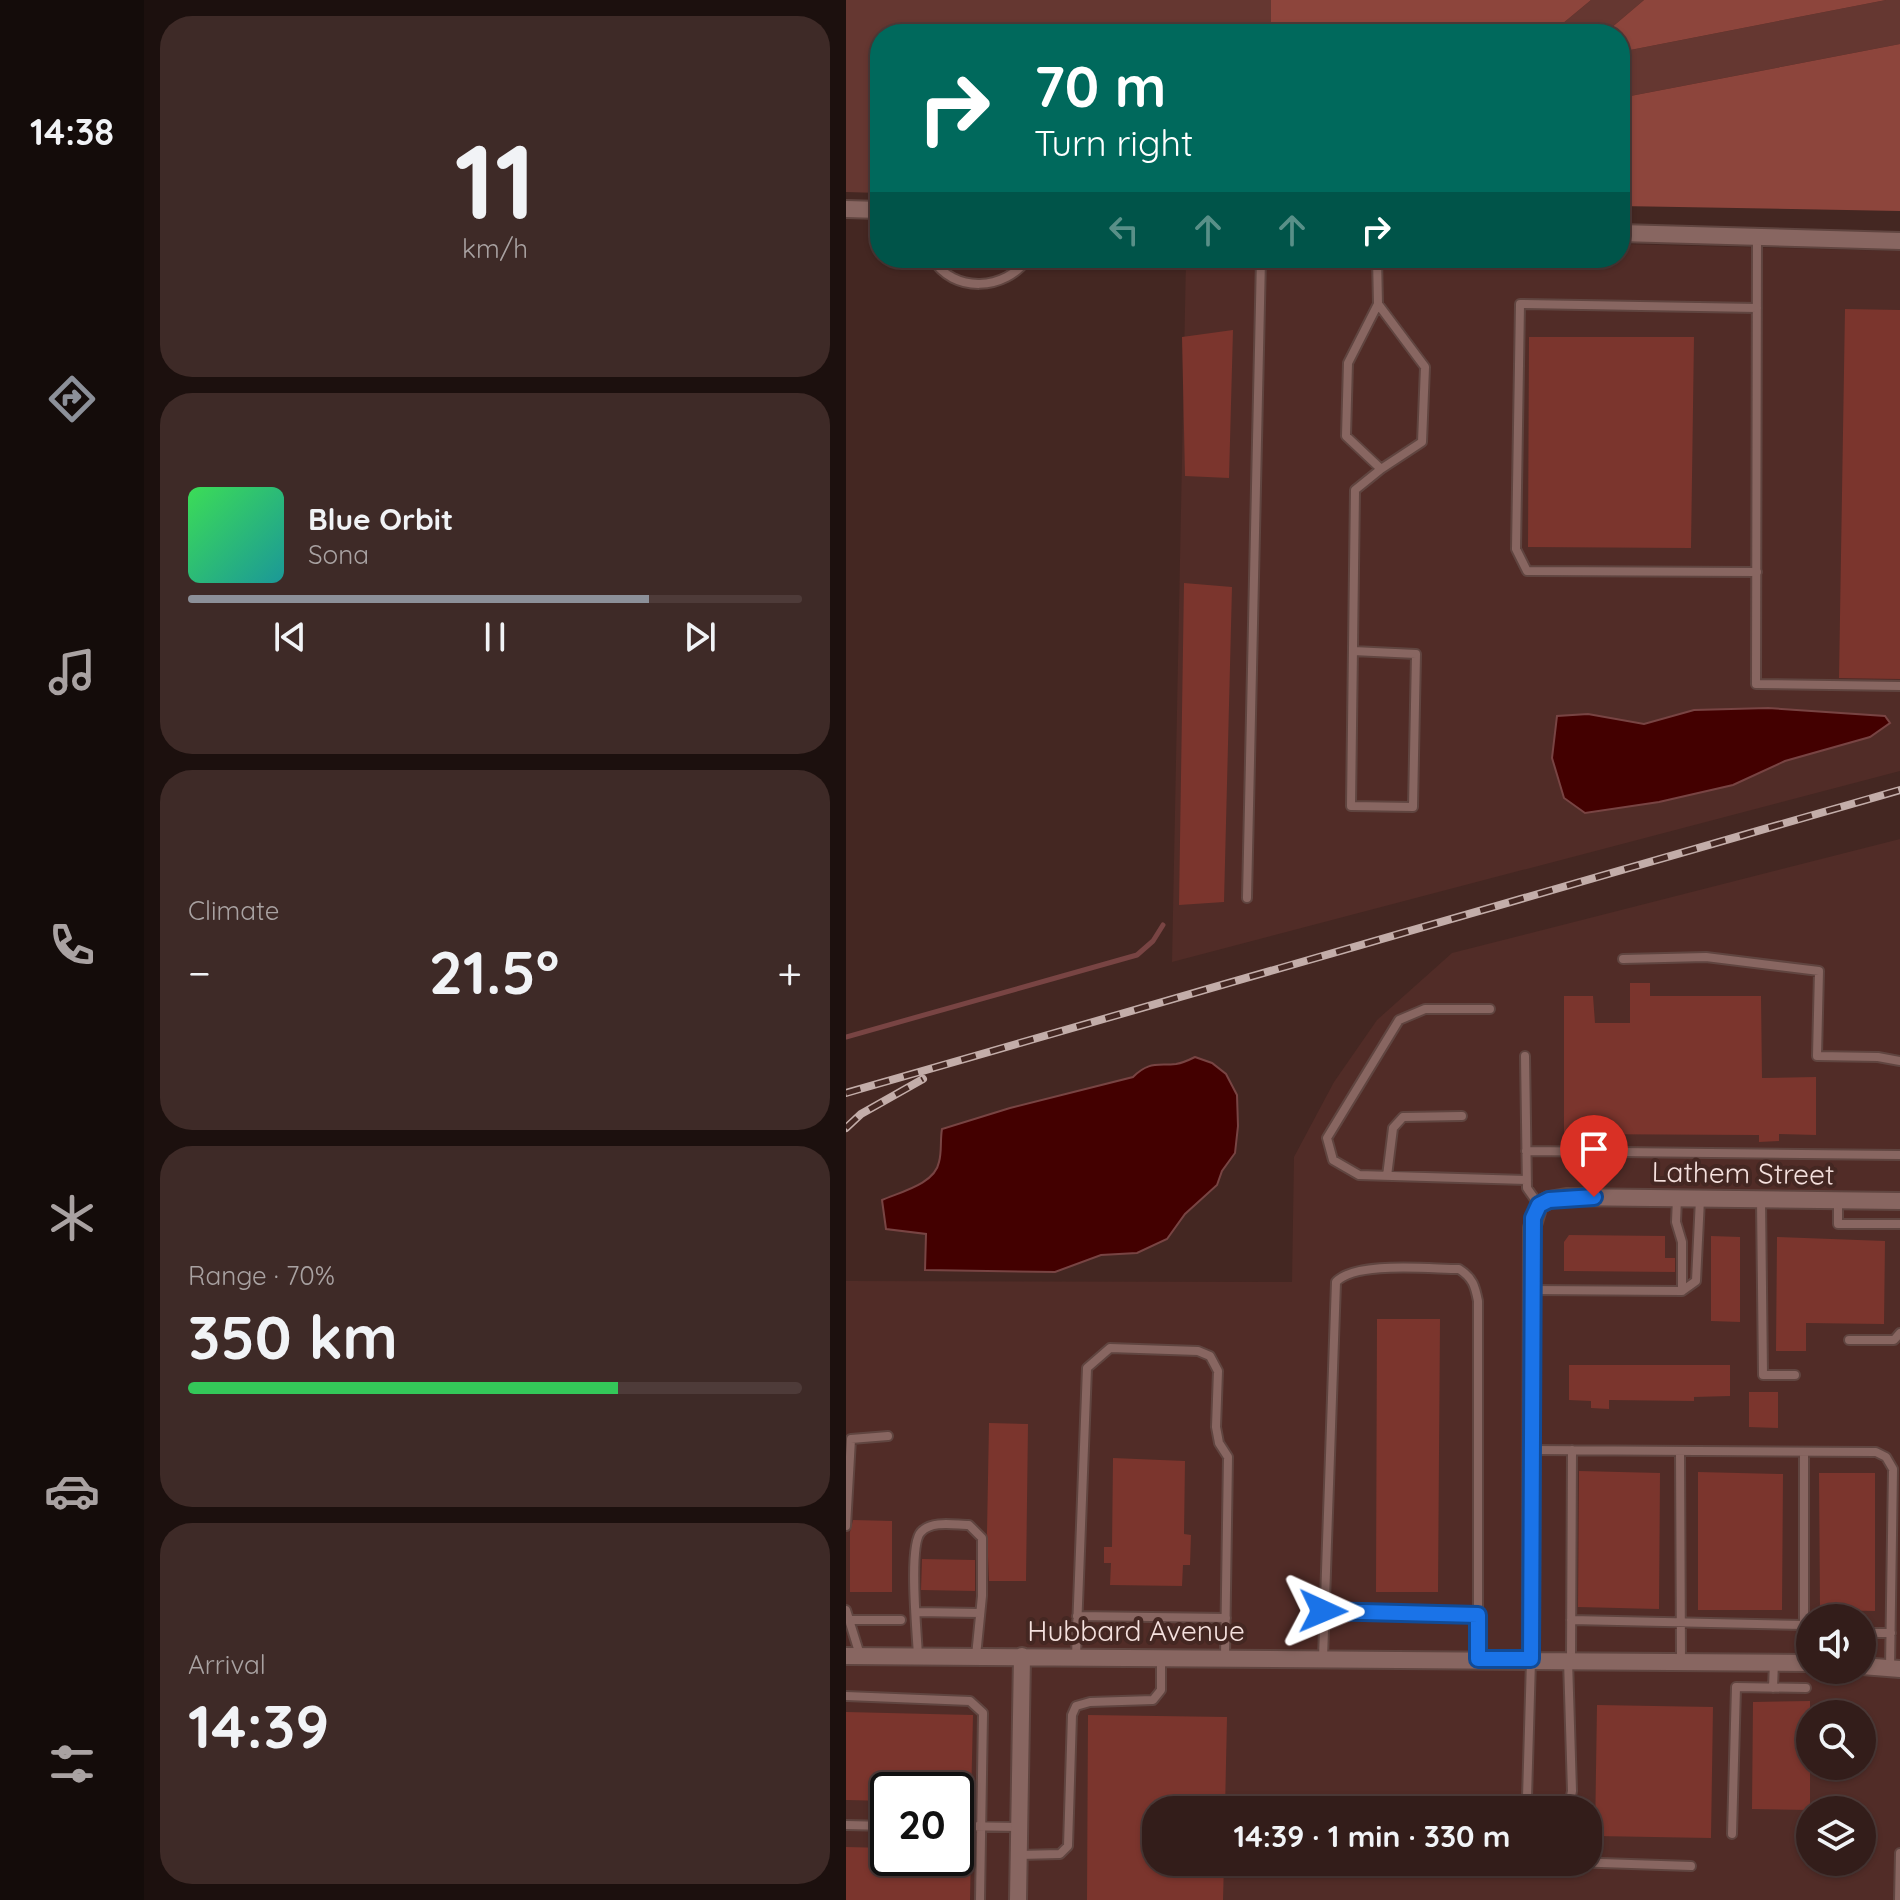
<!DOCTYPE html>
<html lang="en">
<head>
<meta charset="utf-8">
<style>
  :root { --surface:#331d1a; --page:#3e2a27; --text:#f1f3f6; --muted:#a9a2a2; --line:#4e3b39; --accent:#8c9099 }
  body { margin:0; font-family:Quicksand,sans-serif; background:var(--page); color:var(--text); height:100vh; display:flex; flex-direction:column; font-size:30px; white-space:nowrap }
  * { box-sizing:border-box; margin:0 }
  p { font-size:26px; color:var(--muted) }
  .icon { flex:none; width:44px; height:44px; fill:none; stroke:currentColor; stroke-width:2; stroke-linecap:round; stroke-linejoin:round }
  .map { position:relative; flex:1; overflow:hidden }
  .sheet { display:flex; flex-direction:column; gap:16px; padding:16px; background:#1c100e; width:702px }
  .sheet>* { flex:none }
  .banner { position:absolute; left:24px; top:24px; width:760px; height:244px; border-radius:32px; box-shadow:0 2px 6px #0004,0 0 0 2px var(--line); background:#00695c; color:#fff; overflow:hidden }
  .buttons { position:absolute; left:950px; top:1604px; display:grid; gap:16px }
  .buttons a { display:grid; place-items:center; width:80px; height:80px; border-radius:50%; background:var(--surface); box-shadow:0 2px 6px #0004,0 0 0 2px var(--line); font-size:40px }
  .speed { position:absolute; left:24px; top:1772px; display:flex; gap:16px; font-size:40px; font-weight:700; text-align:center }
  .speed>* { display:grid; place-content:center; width:104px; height:104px; border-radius:50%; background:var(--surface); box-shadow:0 2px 6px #0004,0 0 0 2px var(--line); line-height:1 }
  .speed .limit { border:4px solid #111; border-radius:12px; background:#fff; color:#111 }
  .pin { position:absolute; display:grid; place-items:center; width:68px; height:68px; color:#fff; margin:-82px -34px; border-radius:50% 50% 50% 0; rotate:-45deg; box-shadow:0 0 8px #0007 }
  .pin .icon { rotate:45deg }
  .me { position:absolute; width:88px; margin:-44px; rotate:91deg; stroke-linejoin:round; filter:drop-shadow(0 0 6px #0008) }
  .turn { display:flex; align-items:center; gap:28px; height:168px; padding:0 32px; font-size:36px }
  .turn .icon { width:104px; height:104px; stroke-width:2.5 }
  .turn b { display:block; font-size:56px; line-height:68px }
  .lanes { display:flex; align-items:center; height:76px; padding:0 32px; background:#0003; justify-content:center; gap:40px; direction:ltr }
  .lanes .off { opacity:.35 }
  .big { font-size:60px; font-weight:700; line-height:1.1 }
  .sheet .card { flex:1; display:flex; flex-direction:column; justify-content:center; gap:12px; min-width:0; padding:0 28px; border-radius:32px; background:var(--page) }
  .sheet .dial { align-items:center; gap:0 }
  .dial b { font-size:104px; line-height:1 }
  .song { display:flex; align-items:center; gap:24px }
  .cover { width:96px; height:96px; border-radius:12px; background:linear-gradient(135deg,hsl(130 70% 55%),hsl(180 70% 35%)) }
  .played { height:8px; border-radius:4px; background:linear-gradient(90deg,var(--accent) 75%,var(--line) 75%) }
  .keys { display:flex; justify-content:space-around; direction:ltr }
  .heat { display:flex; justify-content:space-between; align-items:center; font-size:44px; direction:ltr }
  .charge { height:12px; border-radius:6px; background:linear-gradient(90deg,#34c759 70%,var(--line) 0) }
  .trip { position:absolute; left:296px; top:1796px; width:460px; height:80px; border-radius:32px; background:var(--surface); box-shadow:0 2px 6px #0004,0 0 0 2px var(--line); font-weight:700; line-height:80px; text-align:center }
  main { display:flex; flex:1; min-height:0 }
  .menu { display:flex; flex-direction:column; width:144px; justify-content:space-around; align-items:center; background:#140c0a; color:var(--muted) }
  .menu .icon { width:56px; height:56px }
  .menu .current { color:var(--accent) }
  .menu b { font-size:36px; color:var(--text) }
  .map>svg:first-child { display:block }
  .built { fill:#512c27; fill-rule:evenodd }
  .green { fill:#653731 }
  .forest { fill:#8d453c }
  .water { fill:#430000; stroke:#784443; stroke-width:2 }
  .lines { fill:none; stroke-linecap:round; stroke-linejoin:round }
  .stream { stroke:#784443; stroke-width:5 }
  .building { fill:#7b352d }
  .lane-casing { stroke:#604540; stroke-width:12 }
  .street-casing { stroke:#604540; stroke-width:20 }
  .lane { stroke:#886661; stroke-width:8 }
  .street { stroke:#886661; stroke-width:16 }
  .rail-casing { stroke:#c3ada9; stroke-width:8 }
  .rail { stroke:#442722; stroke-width:5; stroke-dasharray:15; stroke-linecap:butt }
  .route-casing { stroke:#114b97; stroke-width:20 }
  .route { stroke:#1a73e8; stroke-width:14 }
  .labels { text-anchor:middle; stroke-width:8; stroke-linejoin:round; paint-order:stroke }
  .street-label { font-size:28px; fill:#f5e1de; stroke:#442722 }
</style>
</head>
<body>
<main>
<nav class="menu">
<b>14:38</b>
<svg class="icon current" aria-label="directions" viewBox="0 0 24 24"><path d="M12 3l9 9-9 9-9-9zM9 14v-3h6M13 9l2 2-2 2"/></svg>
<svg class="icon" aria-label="music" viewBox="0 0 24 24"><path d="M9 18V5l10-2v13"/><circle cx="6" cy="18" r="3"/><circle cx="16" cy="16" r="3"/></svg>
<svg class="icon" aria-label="phone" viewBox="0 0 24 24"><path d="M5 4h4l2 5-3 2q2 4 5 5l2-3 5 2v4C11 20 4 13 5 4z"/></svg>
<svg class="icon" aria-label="climate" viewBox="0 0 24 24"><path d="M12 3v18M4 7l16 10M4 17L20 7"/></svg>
<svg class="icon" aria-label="car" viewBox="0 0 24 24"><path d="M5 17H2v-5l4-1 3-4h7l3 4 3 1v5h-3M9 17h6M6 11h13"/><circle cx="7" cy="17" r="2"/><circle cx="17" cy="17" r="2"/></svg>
<svg class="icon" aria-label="filters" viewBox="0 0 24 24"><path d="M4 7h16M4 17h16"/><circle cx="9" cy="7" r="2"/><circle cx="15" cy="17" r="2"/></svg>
</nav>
<section class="sheet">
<div class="card dial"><b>11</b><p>km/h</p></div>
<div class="card">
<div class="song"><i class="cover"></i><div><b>Blue Orbit</b><p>Sona</p></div></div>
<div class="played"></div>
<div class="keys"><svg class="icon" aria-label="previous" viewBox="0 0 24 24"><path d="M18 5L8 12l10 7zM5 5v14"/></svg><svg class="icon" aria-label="pause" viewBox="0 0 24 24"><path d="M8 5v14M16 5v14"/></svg><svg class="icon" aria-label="next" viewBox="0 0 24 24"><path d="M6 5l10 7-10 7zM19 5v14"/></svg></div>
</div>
<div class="card"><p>Climate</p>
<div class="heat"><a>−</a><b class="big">21.5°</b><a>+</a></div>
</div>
<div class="card"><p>Range · 70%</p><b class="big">350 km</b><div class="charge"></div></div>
<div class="card"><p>Arrival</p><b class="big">14:39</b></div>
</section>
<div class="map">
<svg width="1054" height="1900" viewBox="0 0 1054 1900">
  <rect width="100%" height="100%" fill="#442722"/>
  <!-- built -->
  <path class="built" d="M774 244 1054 251V771L326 962 340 258H774Z
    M1054 839V1900H0V1281L446 1282 448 1157 488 1082 531 1020 606 953ZM964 1618H1016V1670H964ZM964 1714H1016V1766H964ZM42 1790H110V1858H42ZM310 1810H742V1862H310ZM964 1810H1016V1862H964Z"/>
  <!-- green -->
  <path class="green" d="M0 0H425V34H34V193L0 192Z
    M745 0H798L758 34H704Z
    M1040 0H1054V44L774 98V52Z"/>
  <!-- forest -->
  <path class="forest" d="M425 0H745L704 34H425Z
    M798 0H1040L774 52V34H758Z
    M1054 44V211L774 206V98Z"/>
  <!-- water -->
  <path class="water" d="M922 708 1039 716 1044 723 1024 737 939 761 887 785 813 802 739 813 718 798 706 758 711 716 742 714 798 724 848 710Z
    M349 1057 366 1063 380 1074 391 1095 392 1126 389 1153 376 1171 371 1185 339 1214 321 1239 291 1253 255 1255 209 1272 79 1270 80 1234 40 1229 36 1200C54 1192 89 1184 93 1162 96 1151 94 1140 96 1129L164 1108 287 1077C303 1061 311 1066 330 1064 336 1063 343 1060 349 1057Z"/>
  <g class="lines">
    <!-- stream -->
    <path class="stream" d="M0 1037 291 955 307 941 317 925"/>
  </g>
  <!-- building -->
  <path class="building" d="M999 309 1054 310V679L993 678Z
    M387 330 383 478 339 476 336 337Z
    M683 337H848L845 548 682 547Z
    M338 583 386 587 378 902 333 905Z
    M784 983H804V996H915L916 1078 970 1077V1135L933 1134V1141L913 1142V1135L718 1134V996H747L749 1023H784Z
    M723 1235 819 1236V1258H829V1272L718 1271V1242Z
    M865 1236 894 1237V1322L865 1321Z
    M931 1237 1039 1241 1038 1324 960 1323V1351H930Z
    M531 1319H594L592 1592H530Z
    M723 1365H884V1396L848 1397V1401L763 1400V1409L745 1408V1401L723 1400Z
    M903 1392H932V1428L903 1427Z
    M143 1423 182 1424 180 1581H143L141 1533Z
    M267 1458 339 1461 338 1534 345 1535 344 1565H337L336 1586 264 1585 265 1563H258V1547H266Z
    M733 1471 814 1473 813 1609 732 1607Z
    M852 1472 937 1474 936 1610H852Z
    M973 1473H1029V1611L974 1610Z
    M7 1520 46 1521V1592H4V1532Z
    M76 1559 129 1560V1591L75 1590Z
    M964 1701V1810L906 1809 907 1702Z
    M751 1705 867 1707 865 1838 749 1836Z
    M0 1712 127 1715 125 1802H110V1790H42V1801L0 1800Z
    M242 1715 381 1717 379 1810H310V1862H378L377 1900H241Z
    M0 1847 42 1848V1858H110V1850H125L124 1900H0Z"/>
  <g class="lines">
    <defs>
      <path id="lane" d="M911 237 910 684 1054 686
        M86 258C107 294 160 291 182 258
        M531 258 532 304 502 363 500 436 535 469 576 442 579 367 532 304
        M911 572 681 571 670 549 674 304 911 308
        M507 651 570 654 567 807 505 806 509 490 535 469
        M401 898 415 258
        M777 959 860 957 973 971 971 1056 1032 1057 1054 1061
        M644 1009H579L553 1020 481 1138 487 1160 513 1175 681 1180
        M679 1056 681 1188 693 1205
        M680 1151 1054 1155
        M541 1176 547 1128 557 1117 616 1116
        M831 1198 830 1222 836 1242V1291
        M915 1200 917 1375H949
        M992 1201V1224H1054
        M685 1290 836 1291 850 1281 854 1199
        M1003 1340H1048L1054 1333
        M685 1450 1030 1452 1040 1457 1047 1469 1044 1668
        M834 1451 835 1661
        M958 1453V1662
        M0 1526 5 1439 42 1436
        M0 1610 14 1655
        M477 1611 632 1615
        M70 1612 134 1613
        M231 1616 380 1618
        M2 1620H55
        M725 1620 958 1625
        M1016 1633H1045
        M72 1656C71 1633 62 1545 75 1532 86 1520 109 1525 123 1525L136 1538V1596L130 1656
        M230 1656 241 1368 264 1348 352 1351 364 1356 372 1371 370 1427 373 1443 382 1457 379 1657
        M477 1658 490 1282C509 1261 584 1269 613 1269 627 1278 629 1286 632 1301V1659
        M685 1660 681 1798 686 1810
        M725 1660 726 1450
        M927 1688 928 1662
        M0 1696 124 1701 137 1713 134 1900
        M719 1810 723 1806 726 1791 722 1660
        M0 1825 42 1826
        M110 1826 173 1827
        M886 1834 890 1687 960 1688
        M173 1855 214 1854 222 1846 226 1715 230 1706 244 1702 307 1700 315 1690V1659
        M725 1862 845 1866
        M1053 1900 1054 1853"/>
      <path id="street" d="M0 209 34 210
        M774 233 1054 241
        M0 1656 964 1663
        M685 1659 686 1228 693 1205 703 1200 720 1197 1054 1201
        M1016 1666 1054 1669
        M172 1900 176 1656"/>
    </defs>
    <!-- lane casing -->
    <use href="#lane" class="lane-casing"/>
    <!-- street casing -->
    <use href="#street" class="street-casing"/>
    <!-- lane -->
    <use href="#lane" class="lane"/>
    <!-- street -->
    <use href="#street" class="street"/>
    <defs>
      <path id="rail" d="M0 1093 1054 790
        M0 1128 15 1114 77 1079"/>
    </defs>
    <!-- rail casing -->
    <use href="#rail" class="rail-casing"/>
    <!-- rail -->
    <use href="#rail" class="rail"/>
  </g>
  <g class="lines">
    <defs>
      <path id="route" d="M477 1611 632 1615V1659H685L687 1218 693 1205 703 1200 748 1197"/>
    </defs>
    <!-- route casing -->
    <use href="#route" class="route-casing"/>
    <!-- route -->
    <use href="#route" class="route"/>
  </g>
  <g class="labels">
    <!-- street labels -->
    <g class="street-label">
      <text transform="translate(897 1173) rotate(1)" y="10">Lathem Street</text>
      <text x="290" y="1641">Hubbard Avenue</text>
    </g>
  </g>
</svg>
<div class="buttons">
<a><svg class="icon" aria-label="sound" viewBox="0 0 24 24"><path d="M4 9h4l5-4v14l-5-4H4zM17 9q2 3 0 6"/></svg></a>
<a><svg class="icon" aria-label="search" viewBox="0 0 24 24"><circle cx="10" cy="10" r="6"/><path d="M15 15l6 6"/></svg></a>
<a><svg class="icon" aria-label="layers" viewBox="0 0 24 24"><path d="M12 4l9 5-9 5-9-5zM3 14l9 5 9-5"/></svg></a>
</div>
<div class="speed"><div class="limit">20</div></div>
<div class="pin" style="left:748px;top:1197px;background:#d93025"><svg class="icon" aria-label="arrive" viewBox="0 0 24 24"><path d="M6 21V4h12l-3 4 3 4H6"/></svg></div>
<svg class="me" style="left:477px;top:1611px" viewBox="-20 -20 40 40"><path d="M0-17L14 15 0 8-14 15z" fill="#1a73e8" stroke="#fff" stroke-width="4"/></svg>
<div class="trip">14:39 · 1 min · 330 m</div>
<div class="banner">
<div class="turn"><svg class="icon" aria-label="right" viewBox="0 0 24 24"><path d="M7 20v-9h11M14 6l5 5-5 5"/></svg><div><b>70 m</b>Turn right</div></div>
<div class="lanes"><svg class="icon off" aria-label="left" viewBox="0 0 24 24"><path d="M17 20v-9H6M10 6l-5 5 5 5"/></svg><svg class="icon off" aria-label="ahead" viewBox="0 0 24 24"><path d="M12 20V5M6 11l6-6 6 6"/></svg><svg class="icon off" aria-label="ahead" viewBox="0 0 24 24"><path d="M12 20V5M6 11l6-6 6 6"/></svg><svg class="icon" aria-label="right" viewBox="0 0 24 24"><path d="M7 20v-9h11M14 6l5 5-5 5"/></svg></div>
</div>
</div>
</main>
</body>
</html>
